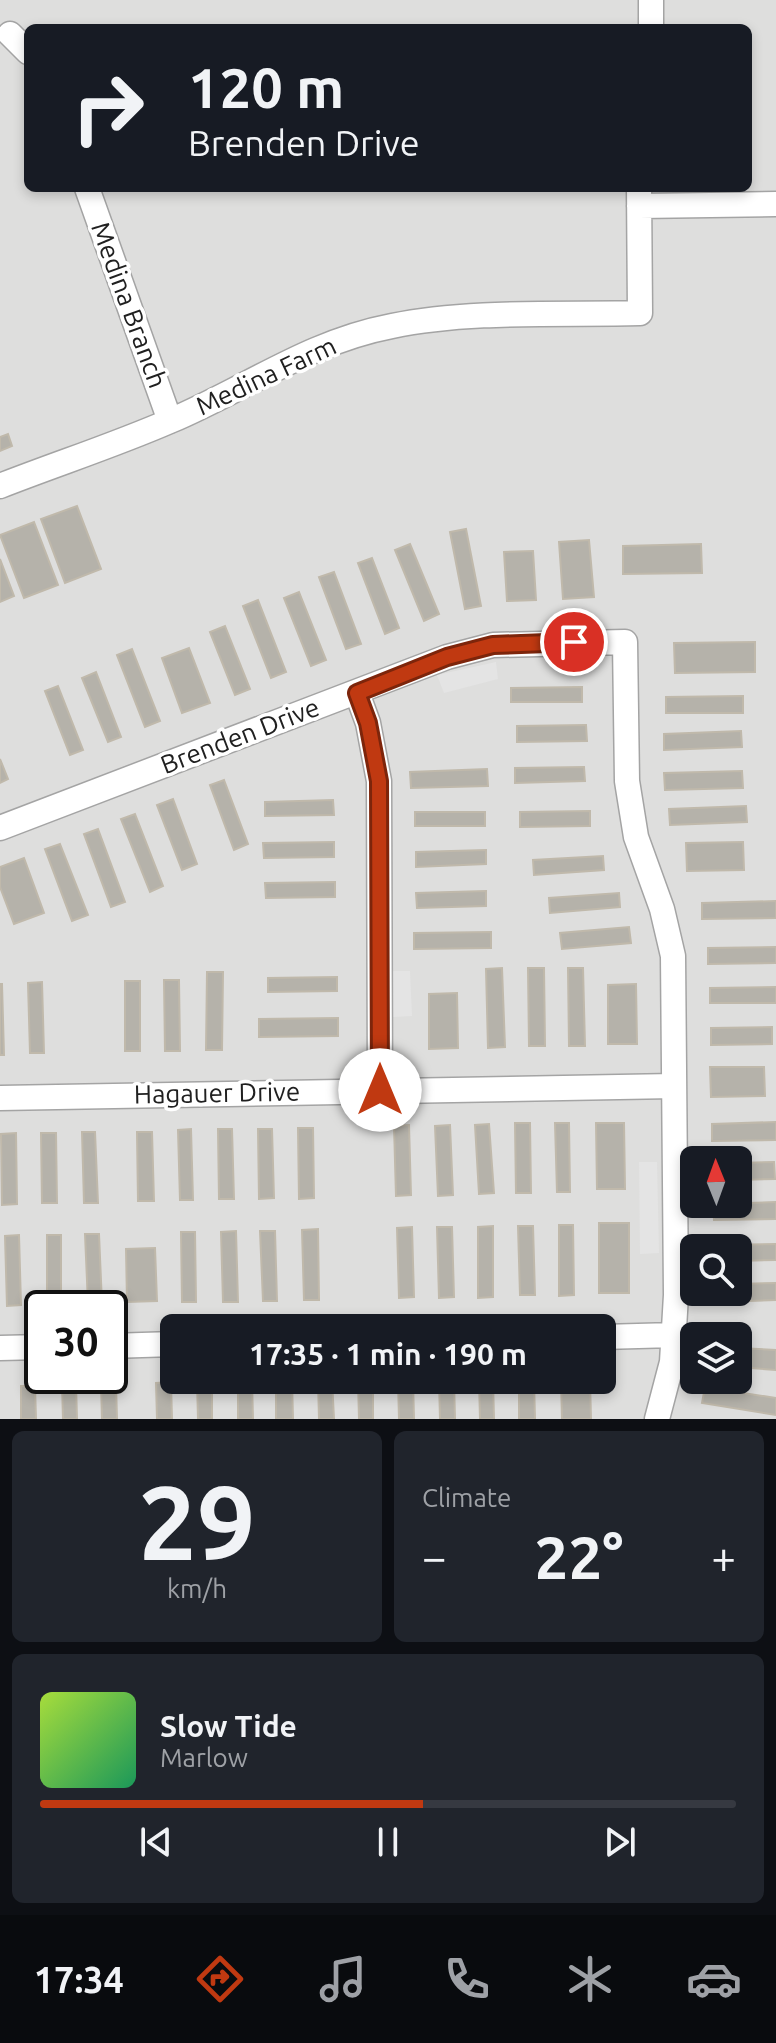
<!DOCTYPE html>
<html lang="en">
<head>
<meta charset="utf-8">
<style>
  :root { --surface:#171b24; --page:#20242c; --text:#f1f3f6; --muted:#9ea1a6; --line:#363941; --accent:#c03911 }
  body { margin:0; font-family:Ubuntu,sans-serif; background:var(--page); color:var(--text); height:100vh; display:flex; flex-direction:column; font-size:30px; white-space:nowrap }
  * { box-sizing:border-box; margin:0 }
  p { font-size:26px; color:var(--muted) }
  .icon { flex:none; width:44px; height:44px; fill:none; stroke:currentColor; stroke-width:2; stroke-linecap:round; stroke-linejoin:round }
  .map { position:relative; height:1419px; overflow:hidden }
  .drawer { display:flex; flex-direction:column; gap:12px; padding:12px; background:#0d0f14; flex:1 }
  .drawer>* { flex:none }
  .banner { position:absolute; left:24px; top:24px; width:728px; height:168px; border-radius:12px; box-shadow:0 4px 12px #0003; background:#171b24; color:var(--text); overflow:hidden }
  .needle { width:52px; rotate:359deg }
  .controls { position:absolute; left:680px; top:1146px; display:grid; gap:16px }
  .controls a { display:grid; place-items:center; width:72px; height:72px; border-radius:12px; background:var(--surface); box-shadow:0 4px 12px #0003; font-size:40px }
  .speed { position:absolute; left:24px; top:1290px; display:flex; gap:16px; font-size:40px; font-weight:700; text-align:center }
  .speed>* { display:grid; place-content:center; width:104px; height:104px; border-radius:50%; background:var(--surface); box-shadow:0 4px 12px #0003; line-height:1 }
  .speed .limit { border:4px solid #111; border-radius:12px; background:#fff; color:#111 }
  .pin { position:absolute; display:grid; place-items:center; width:68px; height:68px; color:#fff; margin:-34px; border:4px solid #fff; border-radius:50%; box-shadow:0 2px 8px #0007 }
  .me { position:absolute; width:88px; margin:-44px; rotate:0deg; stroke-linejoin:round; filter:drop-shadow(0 0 6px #0008) }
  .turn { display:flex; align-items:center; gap:28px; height:168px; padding:0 32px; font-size:36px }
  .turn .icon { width:104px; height:104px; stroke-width:2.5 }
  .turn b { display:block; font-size:56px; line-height:68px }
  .big { font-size:60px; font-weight:700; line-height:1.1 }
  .drawer .card { flex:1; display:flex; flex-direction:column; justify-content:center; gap:12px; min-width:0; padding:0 28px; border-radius:12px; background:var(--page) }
  .drawer .dial { align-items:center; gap:0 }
  .dial b { font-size:104px; line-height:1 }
  .song { display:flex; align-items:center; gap:24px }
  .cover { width:96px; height:96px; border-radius:12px; background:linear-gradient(135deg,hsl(80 70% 55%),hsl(150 70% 35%)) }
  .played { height:8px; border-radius:4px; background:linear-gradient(90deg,var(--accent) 55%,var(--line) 55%) }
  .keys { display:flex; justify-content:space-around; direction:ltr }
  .heat { display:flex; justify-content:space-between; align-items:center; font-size:44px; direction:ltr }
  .drawer .tiles { flex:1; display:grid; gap:12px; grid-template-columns:1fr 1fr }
  .card:last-child { grid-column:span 2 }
  .trip { position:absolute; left:160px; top:1314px; width:456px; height:80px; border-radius:12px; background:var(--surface); box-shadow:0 4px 12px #0003; font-weight:700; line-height:80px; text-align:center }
  .tabs { display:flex; height:128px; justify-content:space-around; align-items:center; background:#090b0e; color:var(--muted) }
  .tabs .icon { width:56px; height:56px }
  .tabs .on { color:var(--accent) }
  .tabs b { font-size:36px; color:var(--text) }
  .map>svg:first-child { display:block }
  .residential { fill:#dededd; fill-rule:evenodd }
  .parking { fill:#e4e4e4 }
  .building { fill:#b5b2aa; stroke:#c0b9ab; stroke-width:2 }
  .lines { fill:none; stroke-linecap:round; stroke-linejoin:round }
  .minor-casing { stroke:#a4a4a4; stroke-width:27 }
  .minor { stroke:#fff; stroke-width:24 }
  .route-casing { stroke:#7d250b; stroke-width:20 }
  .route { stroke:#c03911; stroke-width:14 }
  .labels { text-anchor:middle; stroke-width:7; stroke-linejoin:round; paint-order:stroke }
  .street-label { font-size:26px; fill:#202020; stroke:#fff }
</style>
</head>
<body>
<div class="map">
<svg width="776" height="1419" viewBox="0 0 776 1419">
  <rect width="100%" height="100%" fill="#f0efe8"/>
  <!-- residential -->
  <path class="residential" d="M0 0H776V1419H0ZM28 28H748V188H28ZM694 1160H738V1204H694ZM694 1248H738V1292H694ZM42 1308H110V1376H42ZM174 1328H602V1380H174ZM694 1336H738V1380H694Z"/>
  <!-- parking -->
  <path class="parking" d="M496 662 498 679 444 693 437 675Z
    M392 971H410L412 1016 393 1017Z
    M639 1162H657L659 1253 640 1254Z"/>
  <!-- building -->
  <path class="building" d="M8 434 12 446 0 451V437Z
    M77 506 101 569 65 583 41 519Z
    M34 522 58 585 24 598 0 535Z
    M466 529 481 606 465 609 450 532Z
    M589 540 594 597 563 599 559 542Z
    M410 544 439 614 424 621 395 550Z
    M701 544 702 573 623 574V546Z
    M533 551 536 600 507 601 504 552Z
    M372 558 399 628 385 634 358 563Z
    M0 559 14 596 0 602Z
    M334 572 361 644 346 649 319 577Z
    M299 592 326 660 311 666 284 598Z
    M258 600 286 672 271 678 243 606Z
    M225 626 250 689 235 695 210 632Z
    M755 642V672L675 673 674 643Z
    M189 648 210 703 182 713 162 658Z
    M132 649 160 721 145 727 117 655Z
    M96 672 121 737 108 742 82 678Z
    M58 686 83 750 70 755 45 691Z
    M582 687V702H511V688Z
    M743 696V713H666V697Z
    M586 725 587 741 517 742V726Z
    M741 731 742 747 664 750V734Z
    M0 759 8 779 0 783Z
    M584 767 585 781 515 783V768Z
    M487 769 488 786 411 788 410 772Z
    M742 771 743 788 665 790 664 773Z
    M224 780 248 844 234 850 210 785Z
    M173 799 197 864 182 870 157 805Z
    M333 800 334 815 265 816V802Z
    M746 806 747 822 670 825 669 809Z
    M590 811V826L520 827V812Z
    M415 812H485V826H415Z
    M135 814 163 886 150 892 121 819Z
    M98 829 125 902 111 907 84 834Z
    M334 842V857L264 858 263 843Z
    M743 842 744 870 687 871 686 843Z
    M60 844 88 915 72 921 45 849Z
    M486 850V864L416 867V852Z
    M603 856 604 870 534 875 533 860Z
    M24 858 44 913 14 924 0 887V867Z
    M335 882V897L266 898 265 883Z
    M486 891V906L417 908 416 893Z
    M619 893 620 907 550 913 549 898Z
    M776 901V918L702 919V903Z
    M629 927 631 943 562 949 560 933Z
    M491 932V948L414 949V933Z
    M776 947V963L708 964V948Z
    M502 968 505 1047 488 1048 486 969Z
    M528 968H544L545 1046H529Z
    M568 968H583L585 1046H569Z
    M207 972H223L222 1050H206Z
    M337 977V991L268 992V978Z
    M164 980H179L180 1051H165Z
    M125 981H140V1051H125Z
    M42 982 44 1053H30L28 983Z
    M0 984H2L4 1055H0Z
    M636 984 637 1044H608V985Z
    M776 987V1003H710V988Z
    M457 993 458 1048 429 1049V994Z
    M338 1018V1036L259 1037V1019Z
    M772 1027V1044L711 1045V1028Z
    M710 1067H764L765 1096 711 1097Z
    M776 1122V1140L712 1141V1124Z
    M515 1123H530L531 1193H516Z
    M555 1123H569L570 1192H557Z
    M596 1123H624L625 1189H597Z
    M489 1124 494 1193 479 1194 475 1125Z
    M409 1125 411 1195 396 1196 394 1126Z
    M450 1125 453 1195 438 1196 435 1126Z
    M298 1128H313L314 1198 299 1199Z
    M191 1129 193 1200H180L178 1130Z
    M218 1129H232L234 1199H219Z
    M258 1129H272L274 1198 259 1199Z
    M82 1132H95L98 1203H84Z
    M137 1132H152L154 1201H138Z
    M16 1133 17 1204 2 1205 1 1134Z
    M41 1133H56L57 1203H42Z
    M774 1162 775 1179 738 1180V1163Z
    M776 1202V1219L714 1220 713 1204Z
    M599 1223H629V1293H599Z
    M559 1225H573L574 1295 559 1296Z
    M493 1226V1297L478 1298V1227Z
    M518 1226H533L535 1295H520Z
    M412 1227 414 1297 399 1298 397 1228Z
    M437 1227H452L454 1297 439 1298Z
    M318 1229 319 1300H304L302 1230Z
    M236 1231 238 1302H223L221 1232Z
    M260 1231H275L277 1301H263Z
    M181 1232H195L196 1302H182Z
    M85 1234H99L102 1304H88Z
    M19 1235 21 1305 7 1306 5 1236Z
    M47 1235H61V1305L47 1304Z
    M776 1244V1260L738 1261V1248H715V1245Z
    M155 1248 157 1301 127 1302 126 1249Z
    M776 1283V1300L716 1302V1292H738V1284Z
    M738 1348 776 1350V1370L738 1367Z
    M292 1380 293 1419H276V1381Z
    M318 1380H332L334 1419H319Z
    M358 1380H373V1419H359Z
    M398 1380H413L414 1419H399Z
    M439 1380H454L455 1419H440Z
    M479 1380H493L494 1419H480Z
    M519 1380H534L535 1419H519Z
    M561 1380H590L591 1419H562Z
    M197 1381H212V1419H198Z
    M238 1381H252L253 1419H238Z
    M171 1382 172 1419H157L156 1383Z
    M62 1384H76L77 1419H63Z
    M101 1384H116L117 1419H102Z
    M21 1386H35L36 1419H21Z
    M705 1387 776 1398V1415L702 1403Z"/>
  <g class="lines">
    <defs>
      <path id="minor" d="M651 28V0
        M10 34 28 52
        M87 188 170 421
        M639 206 776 204
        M0 486C56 464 115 445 170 421 246 389 308 342 392 326 469 310 561 315 640 313L639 188
        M357 693 368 723 379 781 380 1090
        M0 828 447 657 493 645 625 642 627 781 636 837 662 909 673 956 676 1295 672 1362 657 1419
        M0 1098 674 1086
        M602 1337 674 1335
        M110 1346 174 1344
        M0 1348 42 1347"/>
    </defs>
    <!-- minor casing -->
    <use href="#minor" class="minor-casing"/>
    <!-- minor -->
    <use href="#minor" class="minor"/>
  </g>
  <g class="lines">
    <defs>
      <path id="route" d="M380 1090 379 781 368 723 357 693 447 657 493 645 574 642"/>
    </defs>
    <!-- route casing -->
    <use href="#route" class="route-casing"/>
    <!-- route -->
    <use href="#route" class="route"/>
  </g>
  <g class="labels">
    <!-- street labels -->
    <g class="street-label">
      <text transform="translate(129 305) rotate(70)" y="9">Medina Branch</text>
      <text transform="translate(266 376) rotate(-25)" y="9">Medina Farm</text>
      <text transform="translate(240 736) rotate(-21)" y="9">Brenden Drive</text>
      <text transform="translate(217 1093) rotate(-1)" y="9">Hagauer Drive</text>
    </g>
  </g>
</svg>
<div class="controls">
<a><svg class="needle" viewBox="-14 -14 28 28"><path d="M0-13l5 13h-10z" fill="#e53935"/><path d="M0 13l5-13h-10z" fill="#9ea1a6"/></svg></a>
<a><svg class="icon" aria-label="search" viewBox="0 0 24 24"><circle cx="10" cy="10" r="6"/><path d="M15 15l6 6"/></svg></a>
<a><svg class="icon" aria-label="layers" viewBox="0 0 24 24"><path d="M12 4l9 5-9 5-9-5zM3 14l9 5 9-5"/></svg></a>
</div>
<div class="speed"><div class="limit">30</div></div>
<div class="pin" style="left:574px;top:642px;background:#d93025"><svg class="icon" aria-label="arrive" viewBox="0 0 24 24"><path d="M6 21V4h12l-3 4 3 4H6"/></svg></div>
<svg class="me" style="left:380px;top:1090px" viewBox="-20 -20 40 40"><circle r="19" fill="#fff"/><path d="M0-13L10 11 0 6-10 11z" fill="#c03911"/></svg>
<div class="trip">17:35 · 1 min · 190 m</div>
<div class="banner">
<div class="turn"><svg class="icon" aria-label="right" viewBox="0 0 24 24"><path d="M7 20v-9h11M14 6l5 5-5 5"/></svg><div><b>120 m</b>Brenden Drive</div></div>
</div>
</div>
<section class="drawer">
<div class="tiles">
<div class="card dial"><b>29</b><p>km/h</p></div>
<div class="card"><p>Climate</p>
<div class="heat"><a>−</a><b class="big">22°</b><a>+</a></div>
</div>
<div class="card">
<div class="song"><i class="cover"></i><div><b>Slow Tide</b><p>Marlow</p></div></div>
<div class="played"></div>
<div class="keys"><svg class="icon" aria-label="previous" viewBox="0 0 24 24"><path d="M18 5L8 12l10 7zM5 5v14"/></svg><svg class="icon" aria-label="pause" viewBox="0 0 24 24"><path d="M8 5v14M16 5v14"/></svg><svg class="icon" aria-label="next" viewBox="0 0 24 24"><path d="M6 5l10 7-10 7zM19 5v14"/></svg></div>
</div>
</div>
</section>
<nav class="tabs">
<b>17:34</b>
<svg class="icon on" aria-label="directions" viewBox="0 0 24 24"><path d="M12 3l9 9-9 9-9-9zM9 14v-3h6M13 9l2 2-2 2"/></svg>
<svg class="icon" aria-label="music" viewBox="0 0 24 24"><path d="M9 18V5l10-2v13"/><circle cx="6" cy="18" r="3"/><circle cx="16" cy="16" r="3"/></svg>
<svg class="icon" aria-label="phone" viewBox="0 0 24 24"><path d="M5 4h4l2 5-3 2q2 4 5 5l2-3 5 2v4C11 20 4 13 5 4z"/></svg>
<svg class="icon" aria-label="climate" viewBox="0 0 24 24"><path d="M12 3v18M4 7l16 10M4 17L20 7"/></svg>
<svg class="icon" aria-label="car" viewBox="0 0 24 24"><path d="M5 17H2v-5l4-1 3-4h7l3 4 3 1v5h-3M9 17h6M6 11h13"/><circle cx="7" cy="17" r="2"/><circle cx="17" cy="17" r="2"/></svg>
</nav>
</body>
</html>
